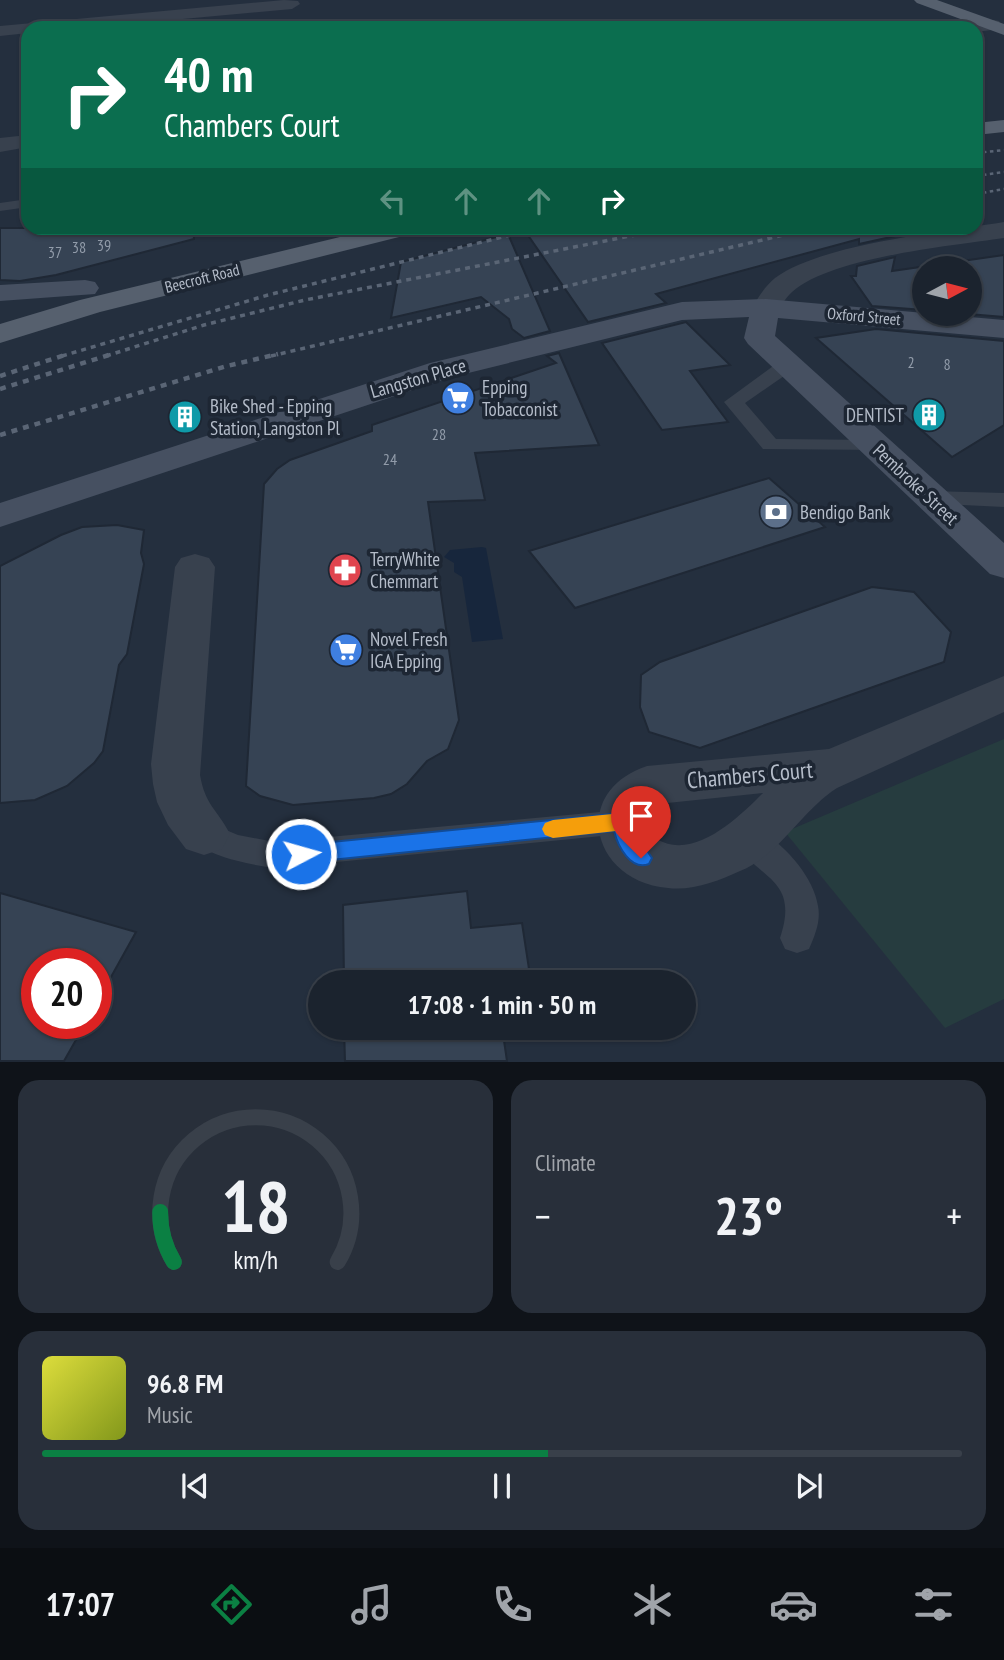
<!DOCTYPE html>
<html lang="en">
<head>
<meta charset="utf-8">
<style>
  :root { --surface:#1b232e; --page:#282f3a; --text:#f1f3f6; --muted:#a0a4aa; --line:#39404a; --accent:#0b8043 }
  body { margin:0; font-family:"PT Sans Narrow",sans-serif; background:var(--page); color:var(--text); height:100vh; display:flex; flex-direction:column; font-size:26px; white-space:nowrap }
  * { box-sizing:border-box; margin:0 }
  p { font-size:23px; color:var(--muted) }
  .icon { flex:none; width:38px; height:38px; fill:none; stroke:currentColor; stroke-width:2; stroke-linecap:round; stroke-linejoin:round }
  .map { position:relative; height:1062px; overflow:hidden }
  .sheet { display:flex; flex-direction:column; gap:18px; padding:18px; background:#0f1319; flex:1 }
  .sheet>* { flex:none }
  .guide { position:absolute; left:21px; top:21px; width:962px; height:214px; border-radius:21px; box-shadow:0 2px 5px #0004,0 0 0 2px var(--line); background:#0b6e4f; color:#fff; overflow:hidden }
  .needle { width:46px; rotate:83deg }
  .controls { position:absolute; left:912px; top:256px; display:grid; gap:14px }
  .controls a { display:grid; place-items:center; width:70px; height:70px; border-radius:50%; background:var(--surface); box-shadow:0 2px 5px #0004,0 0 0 2px var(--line); font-size:35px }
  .speed { position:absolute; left:21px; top:948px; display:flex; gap:14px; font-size:35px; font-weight:700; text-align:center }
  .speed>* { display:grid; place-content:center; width:91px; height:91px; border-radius:50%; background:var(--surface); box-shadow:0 2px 5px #0004,0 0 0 2px var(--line); line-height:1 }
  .speed .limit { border:10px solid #d22; background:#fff; color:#111 }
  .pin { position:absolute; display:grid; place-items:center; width:60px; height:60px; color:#fff; margin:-72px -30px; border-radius:50% 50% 50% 0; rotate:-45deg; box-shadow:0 0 7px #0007 }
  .pin .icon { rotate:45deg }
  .me { position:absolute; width:77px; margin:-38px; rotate:84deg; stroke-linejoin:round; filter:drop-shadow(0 0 5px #0008) }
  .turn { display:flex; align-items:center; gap:24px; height:147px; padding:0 28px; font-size:32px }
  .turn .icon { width:91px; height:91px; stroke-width:2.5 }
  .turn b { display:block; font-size:49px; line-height:60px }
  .lanes { display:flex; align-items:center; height:66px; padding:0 28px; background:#0003; justify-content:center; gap:35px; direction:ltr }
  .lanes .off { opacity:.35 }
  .big { font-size:52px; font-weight:700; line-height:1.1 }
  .sheet .card { flex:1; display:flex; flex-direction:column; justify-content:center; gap:10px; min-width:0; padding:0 24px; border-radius:21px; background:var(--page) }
  .sheet .dial { align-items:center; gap:0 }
  .dial svg { height:182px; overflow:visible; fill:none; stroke:var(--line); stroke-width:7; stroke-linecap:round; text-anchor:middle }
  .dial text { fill:var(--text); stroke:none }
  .song { display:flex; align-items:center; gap:21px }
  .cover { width:84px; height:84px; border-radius:10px; background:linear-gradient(135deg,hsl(60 70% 55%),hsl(70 70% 35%)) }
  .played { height:7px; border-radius:4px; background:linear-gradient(90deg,var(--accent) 55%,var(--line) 55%) }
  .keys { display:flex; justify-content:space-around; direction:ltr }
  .heat { display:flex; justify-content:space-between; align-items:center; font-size:38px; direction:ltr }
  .sheet .tiles { flex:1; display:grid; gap:18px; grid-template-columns:1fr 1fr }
  .card:last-child { grid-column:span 2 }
  .trip { position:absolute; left:308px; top:970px; width:388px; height:70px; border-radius:35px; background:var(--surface); box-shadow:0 2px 5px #0004,0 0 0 2px var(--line); font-weight:700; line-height:70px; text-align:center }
  .menu { display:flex; height:112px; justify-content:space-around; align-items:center; background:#0b0e12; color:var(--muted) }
  .menu .icon { width:49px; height:49px }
  .menu .selected { color:var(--accent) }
  .menu b { font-size:32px; color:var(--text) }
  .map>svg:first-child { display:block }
  .green { fill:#263c3f }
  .water { fill:#17263c }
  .building { fill:#364354; stroke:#1f2835; stroke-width:2 }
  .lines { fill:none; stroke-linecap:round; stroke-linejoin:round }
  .lane { fill:#38414e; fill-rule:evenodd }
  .street { fill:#38414e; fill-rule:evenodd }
  .secondary { fill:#465061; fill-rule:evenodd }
  .primary { fill:#56606e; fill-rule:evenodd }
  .rail-far2 { stroke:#5a6575; stroke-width:2.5; stroke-dasharray:3.5 3.5; stroke-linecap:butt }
  .rail-far1 { stroke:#5a6575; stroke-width:3.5; stroke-dasharray:5 5; stroke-linecap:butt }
  .rail { stroke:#5a6575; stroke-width:4.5; stroke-dasharray:6 6; stroke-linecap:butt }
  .route { fill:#1a73e8; stroke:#114b97; stroke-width:2 }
  .slow { fill:#f59e0b }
  .labels { text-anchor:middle; stroke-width:7; stroke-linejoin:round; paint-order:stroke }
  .number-label { font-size:16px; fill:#929caa }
  .far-street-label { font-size:16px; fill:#b4bcc9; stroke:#1d2633 }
  .street-label { font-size:19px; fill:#b4bcc9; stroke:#1d2633 }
  .poi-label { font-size:19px; fill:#b4bcc9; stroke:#1d2633; text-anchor:start }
  .near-street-label { font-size:23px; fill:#b4bcc9; stroke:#1d2633 }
</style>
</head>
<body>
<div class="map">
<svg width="1004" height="1062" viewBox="0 0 1004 1062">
  <rect width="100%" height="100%" fill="#242f3e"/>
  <!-- green -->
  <path class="green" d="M1004 739V999L945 1028 785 832Z"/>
  <!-- water -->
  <path class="water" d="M482 547 486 548 503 639 472 642 462 577 454 572V563L444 557 450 550Z"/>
  <!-- building -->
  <path class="building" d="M0 228H193L194 239 56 275 20 281 0 280Z
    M523 228H858L860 236V228H901L900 235 859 244V239L656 294 666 303 588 322Z
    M508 234 550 331 524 338 512 329 509 319 481 297 391 318 401 262Z
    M1004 255V317L957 313H970V268H924V310L872 306 851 276H856L857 266 895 257 892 271Z
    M686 322 730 365 690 371 728 422 662 430 602 343Z
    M876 329 1004 341V425L952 457 816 338Z
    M559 353 599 445 475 453 485 500 428 502 459 720 448 749 427 761 407 784 391 794 374 798 293 805 260 796 246 786 264 484 277 469 290 460 372 431V425L556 363 547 356Z
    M769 478 825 527 575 608 529 551Z
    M117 525 144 530 141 553 144 564 127 654 119 665 103 751 94 763 67 786 35 800 0 803V566L61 535 82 527Z
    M872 587 914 592 951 632 944 662 700 748 649 732 640 707 641 675 660 662Z
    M467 891 471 928 522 923 531 982H344L343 905Z
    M0 893 136 932 96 1004V964H37V1024H85L64 1061H0Z
    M344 1027H502L507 1061H345Z"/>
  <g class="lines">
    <!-- lane -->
    <path class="lane" d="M28 199V207L0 211V203Z
      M787 359 794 361 796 365 794 369 745 403 776 439 875 440 882 442 885 446 882 450 763 449 724 402 780 361Z
      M930 491 1004 493V507L922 503 919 498 922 493Z
      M622 810 633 813 637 822 633 831 622 834 275 868C252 865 200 856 189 834L193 825 204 821 238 835 275 842Z
      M748 825C778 836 813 874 818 906 821 921 815 935 809 949L797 953 785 949 780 938C801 875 754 880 733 838L737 829Z"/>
    <!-- street -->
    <path class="street" d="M284 0 298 1 300 4 292 9 85 28H28V33L0 36V26Z
      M993 20 999 21 1001 25 999 29 976 32V28H965L967 24Z
      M28 135V147L0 152V138Z
      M1004 222V238C951 246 831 257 792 292 785 298 781 307 776 314L766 317 756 314 752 308C758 298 765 286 775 278 823 243 945 232 1004 222Z
      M195 554 209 558 215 567 200 775C205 805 217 809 230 834L222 849 204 855 186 849 168 825 157 802 153 784 151 764 175 567 181 558Z
      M1004 676V712L837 788C801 811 780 855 740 871 718 881 693 891 668 888 592 882 569 792 647 766L829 749ZM763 793C737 819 688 867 650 834L649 815 658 804Z"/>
    <!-- secondary -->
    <path class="secondary" d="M85 280 95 282 99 288 95 294 0 301V285Z
      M766 299 1004 320V338L778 318 775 336 1004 543V578L990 574 748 344 744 338 749 317 682 320 452 377 0 527V503L430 363 682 302Z"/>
    <!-- primary -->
    <path class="primary" d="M914 0H937L1004 24V35L917 3Z
      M1004 120V132L976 135V123Z
      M377 228H419L415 233 100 312 0 343V324L80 300Z"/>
    <!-- rail-far2 -->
    <path class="rail-far2" d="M976 153 1004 150
      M976 176 1004 172
      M976 194 1004 189"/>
    <!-- rail-far1 -->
    <path class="rail-far1" d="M62 356 268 295 539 228
      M106 356 204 325 305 300 671 228
      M271 356 813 228"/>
    <!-- rail -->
    <path class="rail" d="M0 376 68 354
      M0 389 112 354
      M0 435 227 366 278 354"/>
  </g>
  <!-- route -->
  <path class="route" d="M622 813 630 816 636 834 652 858 649 864C631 871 618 847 614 831L301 863 293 860 290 854 293 847 301 845Z"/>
  <!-- slow -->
  <path class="slow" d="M622 813 630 816 633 825 630 831 622 834 616 831 553 838 545 835 542 829 545 823 553 820Z"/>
  <!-- icons -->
  <defs>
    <symbol id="supermarket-disc" viewBox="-11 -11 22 22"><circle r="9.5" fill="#3f7fe0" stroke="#1d2633"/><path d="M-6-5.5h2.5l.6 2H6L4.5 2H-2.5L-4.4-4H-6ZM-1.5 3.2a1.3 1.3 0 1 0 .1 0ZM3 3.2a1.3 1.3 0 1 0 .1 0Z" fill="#fff"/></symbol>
    <symbol id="building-disc" viewBox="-11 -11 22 22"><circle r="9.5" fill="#0f9aa8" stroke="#1d2633"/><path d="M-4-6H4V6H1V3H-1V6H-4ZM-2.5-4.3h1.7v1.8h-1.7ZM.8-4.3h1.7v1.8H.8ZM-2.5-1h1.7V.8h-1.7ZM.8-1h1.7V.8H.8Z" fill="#fff"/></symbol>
    <symbol id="bank-disc" viewBox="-11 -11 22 22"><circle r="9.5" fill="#5c6f8a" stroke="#1d2633"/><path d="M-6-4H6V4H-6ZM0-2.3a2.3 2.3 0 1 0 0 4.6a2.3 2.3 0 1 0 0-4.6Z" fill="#fff"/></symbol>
    <symbol id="pharmacy-disc" viewBox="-11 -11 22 22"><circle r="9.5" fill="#e0444e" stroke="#1d2633"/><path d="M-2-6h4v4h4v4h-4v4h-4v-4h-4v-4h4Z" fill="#fff"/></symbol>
  </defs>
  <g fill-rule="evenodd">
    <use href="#supermarket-disc" x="439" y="379" width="38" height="38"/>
    <use href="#building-disc" x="910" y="396" width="38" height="38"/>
    <use href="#building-disc" x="166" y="398" width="38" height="38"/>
    <use href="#bank-disc" x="757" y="493" width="38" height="38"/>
    <use href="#pharmacy-disc" x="326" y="551" width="38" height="38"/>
    <use href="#supermarket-disc" x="327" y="631" width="38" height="38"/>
  </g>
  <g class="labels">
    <!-- number labels -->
    <g class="number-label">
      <text x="104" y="251">39</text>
      <text x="79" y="253">38</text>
      <text x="55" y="258">37</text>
      <text x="911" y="368">2</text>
      <text x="947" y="370">8</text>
      <text x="439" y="440">28</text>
      <text x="390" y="465">24</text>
    </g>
    <!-- far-street labels -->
    <g class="far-street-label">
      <text transform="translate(202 278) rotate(-14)" y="6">Beecroft Road</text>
      <text transform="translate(864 316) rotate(5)" y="6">Oxford Street</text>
    </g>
    <!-- street labels -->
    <g class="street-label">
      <text transform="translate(418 378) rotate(-16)" y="7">Langston Place</text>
      <text transform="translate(916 484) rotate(43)" y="7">Pembroke Street</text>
    </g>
    <!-- poi labels -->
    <g class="poi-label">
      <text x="482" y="394">Epping<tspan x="482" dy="22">Tobacconist</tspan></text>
      <text x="210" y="413">Bike Shed - Epping<tspan x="210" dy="22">Station, Langston Pl</tspan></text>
      <text x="904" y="422" text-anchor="end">DENTIST</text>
      <text x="800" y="519">Bendigo Bank</text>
      <text x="370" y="566">TerryWhite<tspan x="370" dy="22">Chemmart</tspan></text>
      <text x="370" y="646">Novel Fresh<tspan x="370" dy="22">IGA Epping</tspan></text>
    </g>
    <!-- near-street labels -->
    <g class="near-street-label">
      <text transform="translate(750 775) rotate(-5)" y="8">Chambers Court</text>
    </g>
  </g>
</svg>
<div class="controls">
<a><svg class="needle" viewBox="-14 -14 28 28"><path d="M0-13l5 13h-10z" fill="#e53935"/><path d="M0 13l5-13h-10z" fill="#a0a4aa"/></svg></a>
</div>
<div class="speed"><div class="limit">20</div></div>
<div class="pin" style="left:641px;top:858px;background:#d93025"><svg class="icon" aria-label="arrive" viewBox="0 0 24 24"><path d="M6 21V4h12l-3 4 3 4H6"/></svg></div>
<svg class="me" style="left:301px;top:854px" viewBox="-20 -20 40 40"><circle r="17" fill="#1a73e8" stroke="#fff" stroke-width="3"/><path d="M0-11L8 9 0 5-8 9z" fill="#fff"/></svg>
<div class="trip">17:08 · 1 min · 50 m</div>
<div class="guide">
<div class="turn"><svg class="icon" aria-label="right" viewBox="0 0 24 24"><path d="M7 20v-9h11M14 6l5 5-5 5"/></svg><div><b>40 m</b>Chambers Court</div></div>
<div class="lanes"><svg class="icon off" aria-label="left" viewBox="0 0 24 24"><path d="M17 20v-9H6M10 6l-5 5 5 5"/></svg><svg class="icon off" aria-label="ahead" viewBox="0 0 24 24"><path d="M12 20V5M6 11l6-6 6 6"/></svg><svg class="icon off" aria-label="ahead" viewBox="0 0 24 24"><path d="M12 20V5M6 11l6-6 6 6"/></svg><svg class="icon" aria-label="right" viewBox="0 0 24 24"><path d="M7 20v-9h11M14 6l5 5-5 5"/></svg></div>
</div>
</div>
<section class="sheet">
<div class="tiles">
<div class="card dial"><svg viewBox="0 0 100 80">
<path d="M14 69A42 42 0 1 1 86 69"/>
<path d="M14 69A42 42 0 0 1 8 47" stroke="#0b8043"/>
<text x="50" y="56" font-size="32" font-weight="700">18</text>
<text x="50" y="72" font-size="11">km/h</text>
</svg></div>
<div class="card"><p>Climate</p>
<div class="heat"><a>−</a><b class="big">23°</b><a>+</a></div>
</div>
<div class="card">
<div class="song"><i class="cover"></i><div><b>96.8 FM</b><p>Music</p></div></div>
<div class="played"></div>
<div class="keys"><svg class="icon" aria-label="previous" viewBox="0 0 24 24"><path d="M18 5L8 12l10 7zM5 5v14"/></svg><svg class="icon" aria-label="pause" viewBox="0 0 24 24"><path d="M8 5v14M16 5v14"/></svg><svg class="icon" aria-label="next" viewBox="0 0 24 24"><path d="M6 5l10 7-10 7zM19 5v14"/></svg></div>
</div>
</div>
</section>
<nav class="menu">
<b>17:07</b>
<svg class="icon selected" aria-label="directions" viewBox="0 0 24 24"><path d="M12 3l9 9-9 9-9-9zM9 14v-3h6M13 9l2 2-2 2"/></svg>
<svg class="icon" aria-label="music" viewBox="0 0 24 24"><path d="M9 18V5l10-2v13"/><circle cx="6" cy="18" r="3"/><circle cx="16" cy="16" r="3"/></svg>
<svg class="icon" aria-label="phone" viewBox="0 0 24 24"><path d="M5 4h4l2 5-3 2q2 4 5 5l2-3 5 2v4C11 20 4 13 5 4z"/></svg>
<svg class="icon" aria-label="climate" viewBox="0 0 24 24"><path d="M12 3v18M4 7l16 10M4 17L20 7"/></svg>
<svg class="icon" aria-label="car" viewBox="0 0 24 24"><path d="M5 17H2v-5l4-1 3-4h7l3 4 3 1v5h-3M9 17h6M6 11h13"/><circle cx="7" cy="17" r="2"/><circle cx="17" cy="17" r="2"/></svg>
<svg class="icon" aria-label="filters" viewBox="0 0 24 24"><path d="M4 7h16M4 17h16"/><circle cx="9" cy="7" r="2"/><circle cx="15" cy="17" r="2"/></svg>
</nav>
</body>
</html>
